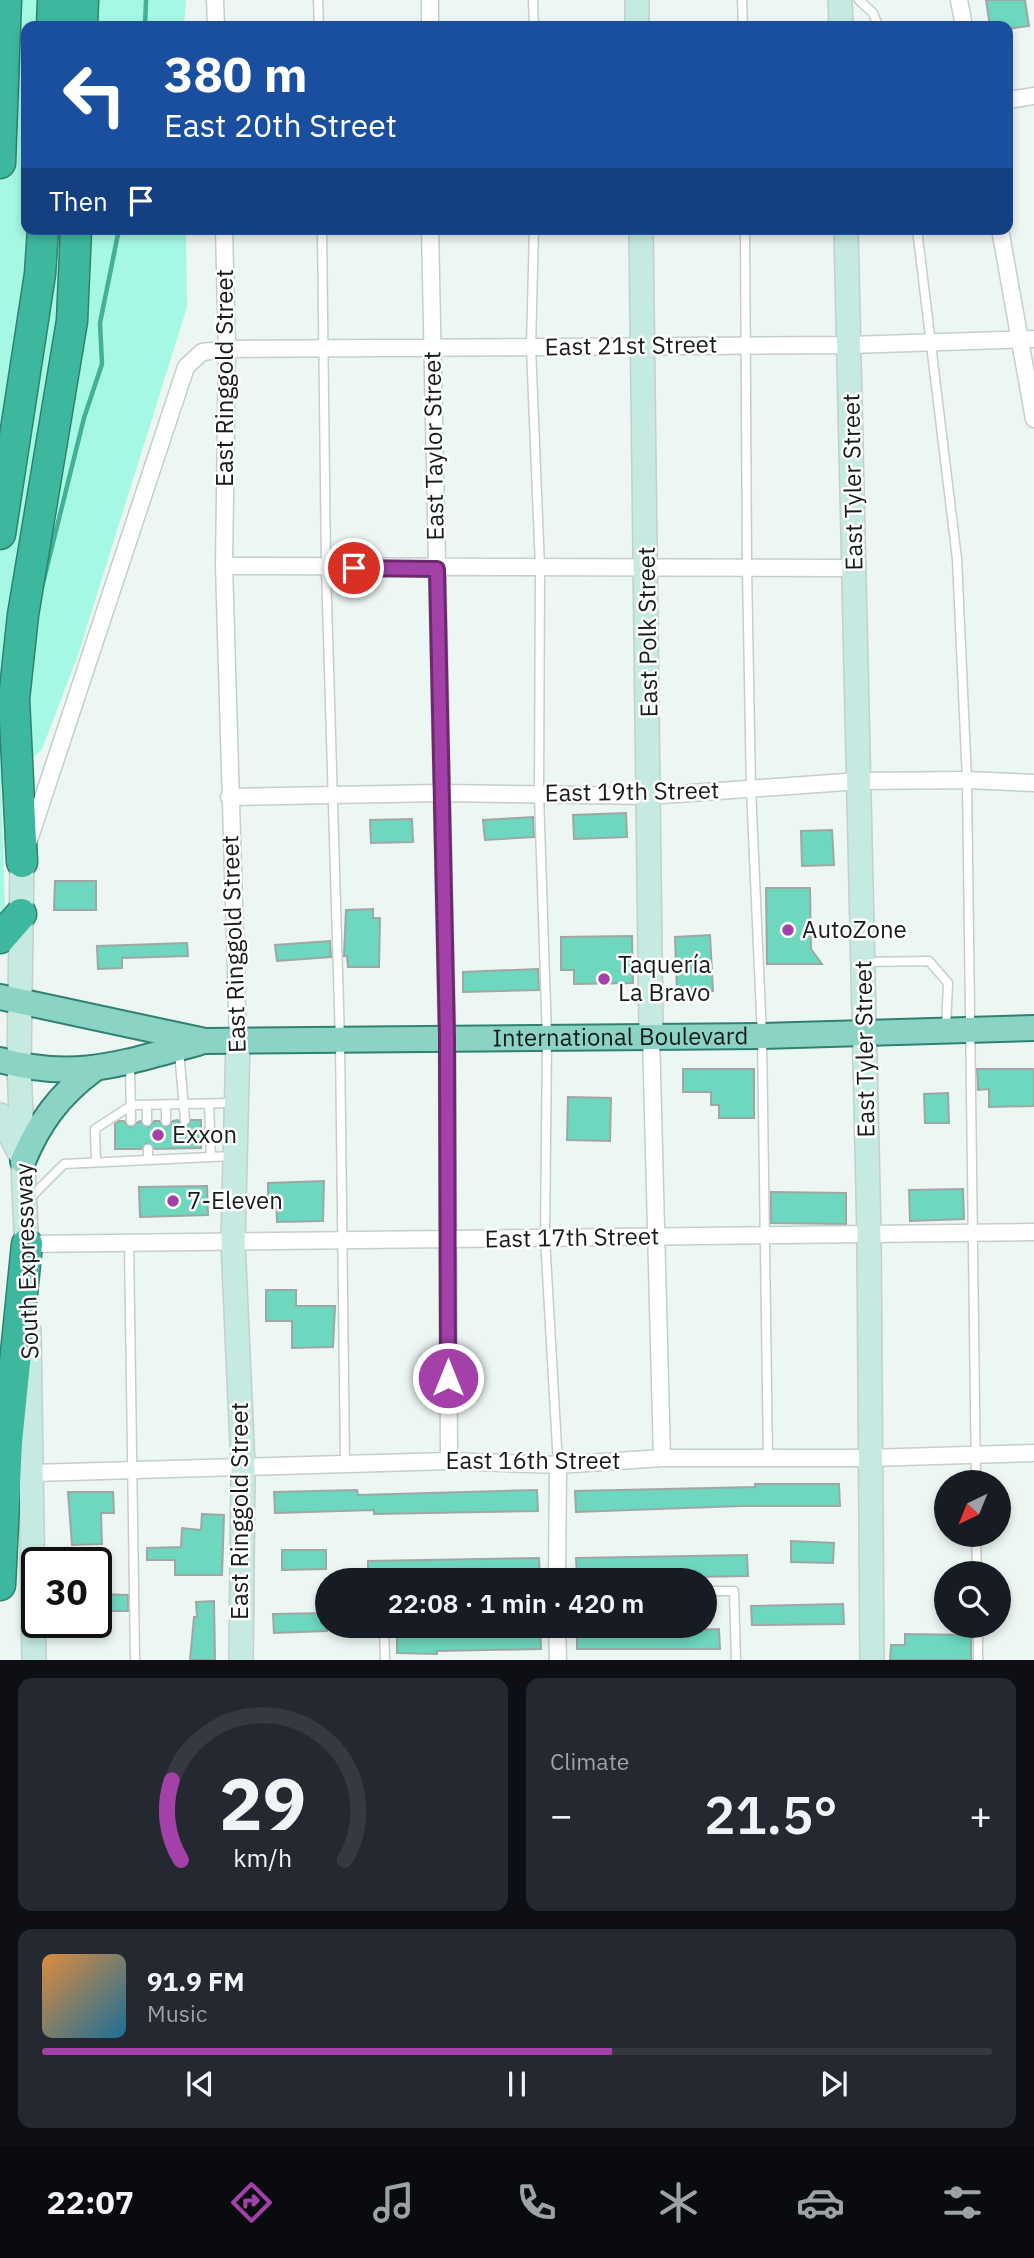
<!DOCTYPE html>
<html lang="en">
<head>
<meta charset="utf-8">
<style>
  :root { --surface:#171b24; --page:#242831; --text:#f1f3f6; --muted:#9ea1a6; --line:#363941; --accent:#a441a8 }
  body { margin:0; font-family:"IBM Plex Sans",sans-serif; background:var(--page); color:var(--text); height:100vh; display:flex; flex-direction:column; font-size:26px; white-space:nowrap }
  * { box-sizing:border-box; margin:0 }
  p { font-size:23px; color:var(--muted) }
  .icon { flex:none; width:38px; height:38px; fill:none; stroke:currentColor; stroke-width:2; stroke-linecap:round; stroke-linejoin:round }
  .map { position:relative; height:1660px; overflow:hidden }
  .panel { display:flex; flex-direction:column; gap:18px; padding:18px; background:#0d0f14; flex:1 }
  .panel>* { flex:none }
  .guide { position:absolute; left:21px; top:21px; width:992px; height:214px; border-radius:14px; box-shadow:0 4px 10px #0003; background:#1a4fa0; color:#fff; overflow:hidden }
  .needle { width:46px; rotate:223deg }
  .fabs { position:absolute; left:934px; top:1470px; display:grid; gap:14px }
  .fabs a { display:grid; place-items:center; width:77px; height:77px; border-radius:50%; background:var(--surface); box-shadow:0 4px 10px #0003; font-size:35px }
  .speed { position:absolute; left:21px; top:1547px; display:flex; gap:14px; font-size:35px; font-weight:700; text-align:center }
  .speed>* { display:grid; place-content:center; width:91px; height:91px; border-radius:50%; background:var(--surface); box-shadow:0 4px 10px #0003; line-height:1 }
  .speed .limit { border:4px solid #111; border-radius:10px; background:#fff; color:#111 }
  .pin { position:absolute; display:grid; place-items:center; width:60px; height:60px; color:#fff; margin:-30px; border:4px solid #fff; border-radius:50%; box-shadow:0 2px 7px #0007 }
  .me { position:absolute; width:77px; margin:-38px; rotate:0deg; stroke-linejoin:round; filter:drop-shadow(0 0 5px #0008) }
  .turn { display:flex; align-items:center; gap:24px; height:147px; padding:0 28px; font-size:32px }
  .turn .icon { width:91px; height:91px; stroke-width:2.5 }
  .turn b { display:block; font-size:49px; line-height:60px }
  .then { display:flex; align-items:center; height:66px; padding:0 28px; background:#0003; gap:14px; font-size:26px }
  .big { font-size:52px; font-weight:600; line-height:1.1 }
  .panel .card { flex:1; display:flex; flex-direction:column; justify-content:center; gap:10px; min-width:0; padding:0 24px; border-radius:14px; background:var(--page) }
  .panel .dial { align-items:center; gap:0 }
  .dial svg { height:182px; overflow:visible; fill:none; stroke:var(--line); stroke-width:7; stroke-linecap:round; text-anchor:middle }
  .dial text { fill:var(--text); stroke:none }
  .song { display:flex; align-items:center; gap:21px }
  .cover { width:84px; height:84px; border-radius:10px; background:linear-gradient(135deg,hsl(30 70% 55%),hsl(200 70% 35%)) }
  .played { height:7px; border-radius:4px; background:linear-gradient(90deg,var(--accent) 60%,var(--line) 60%) }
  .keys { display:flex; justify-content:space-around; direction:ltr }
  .heat { display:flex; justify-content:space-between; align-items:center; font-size:38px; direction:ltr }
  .panel .tiles { flex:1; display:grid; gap:18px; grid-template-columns:1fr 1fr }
  .card:last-child { grid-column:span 2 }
  .trip { position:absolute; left:315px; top:1568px; width:402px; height:70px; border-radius:35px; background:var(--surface); box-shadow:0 4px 10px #0003; font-weight:600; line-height:70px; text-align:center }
  .tab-bar { display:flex; height:112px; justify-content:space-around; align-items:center; background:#090b0e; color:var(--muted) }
  .tab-bar .icon { width:49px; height:49px }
  .tab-bar .active { color:var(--accent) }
  .tab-bar b { font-size:32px; color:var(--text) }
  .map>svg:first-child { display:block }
  .green { fill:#a5f8e3 }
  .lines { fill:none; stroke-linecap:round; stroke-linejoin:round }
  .stream { stroke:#44b099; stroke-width:4.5 }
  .building { fill:#6ed7bf; stroke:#9ea7a4; stroke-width:2 }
  .lane-casing { stroke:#c4cecb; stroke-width:11 }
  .street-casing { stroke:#c4cecb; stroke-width:19 }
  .secondary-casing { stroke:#c4cecb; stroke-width:26 }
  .primary-casing { stroke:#308170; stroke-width:28 }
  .highway-casing { stroke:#308170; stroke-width:33 }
  .lane { stroke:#fff; stroke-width:8 }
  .street { stroke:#fff; stroke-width:16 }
  .secondary { stroke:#c5eae2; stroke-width:23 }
  .primary { stroke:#8bd4c5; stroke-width:24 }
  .highway { stroke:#3db89f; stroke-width:30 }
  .route-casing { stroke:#6b2a6d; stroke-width:18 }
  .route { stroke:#a441a8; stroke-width:12 }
  .poi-dot { fill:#a441a8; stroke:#fff; stroke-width:2.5 }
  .labels { text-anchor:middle; stroke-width:5; stroke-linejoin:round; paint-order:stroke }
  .street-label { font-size:24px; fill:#181c1a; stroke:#fff }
  .poi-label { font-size:24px; fill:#181c1a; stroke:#fff; text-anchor:start }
</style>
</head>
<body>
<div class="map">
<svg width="1034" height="1660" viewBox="0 0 1034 1660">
  <rect width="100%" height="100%" fill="#ecf6f3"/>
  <!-- green -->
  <path class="green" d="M0 0H186L184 26H26V229H186L187 307 78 655 42 749 1 787 5 907 0 913Z"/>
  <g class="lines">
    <!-- stream -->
    <path class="stream" d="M145 26 146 0
      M43 583 84 418 102 364 100 323 119 229
      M0 747 3 737"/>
  </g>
  <!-- building -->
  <path class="building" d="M986 0H1025L1029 26 1008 29V26H990Z
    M626 813 627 837 574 839 573 815Z
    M533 817 534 837 485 840 483 820Z
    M412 819 413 842 371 843 370 820Z
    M832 830 834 865 802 866 801 831Z
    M55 881H96V910H54Z
    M766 888H810L811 949 822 964H767Z
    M373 909V918H380L379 967H348L347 956H344L346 910Z
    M710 935 713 991 677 993 675 937Z
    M632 936 633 983 574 984V970H561V937Z
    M330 941 331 957 277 961 275 945Z
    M187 943 188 956 122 958V968L98 969 97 946Z
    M538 969 539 990 463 992V972Z
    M683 1069H754V1118H719V1105H711V1092H683Z
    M977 1069H1034V1106L989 1107V1089L978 1090Z
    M948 1093 949 1123H925L924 1094Z
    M568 1097 611 1098 610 1141 567 1140Z
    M178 1120 185 1127 191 1120H201V1148L155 1149 147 1143 141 1149H115V1124L119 1121H124L130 1127 140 1121 148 1127 154 1121H159L167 1127 173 1121Z
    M324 1181 323 1221 277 1222 276 1195H268V1183Z
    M207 1186 208 1215 140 1217 139 1187Z
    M963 1189 964 1219 910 1221 909 1190Z
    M771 1192 846 1193V1224L771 1223Z
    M266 1290H296V1306H335L333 1347 292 1348V1321H266Z
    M755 1484H839L840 1506H741L576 1512 575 1491 755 1487Z
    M357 1490 358 1495 537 1490 538 1511 374 1514V1510L275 1513 274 1492Z
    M68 1492H113L114 1513H101L102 1544 72 1545Z
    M202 1514 224 1515 222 1575H175V1560H147V1548L181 1547 182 1528 201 1530Z
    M791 1541 834 1543 833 1563 791 1562Z
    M282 1550H326V1569L282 1570Z
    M747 1555 748 1576 577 1579 576 1558Z
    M539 1558 540 1579 368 1580V1561Z
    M96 1594 128 1595V1611H96Z
    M214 1601 215 1660H190L194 1617H197L196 1602Z
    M843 1604 844 1624 752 1625 751 1606Z
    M327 1613V1631L274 1633 273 1614Z
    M667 1626V1631L719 1629 720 1649H577V1628Z
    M540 1627 541 1649 437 1651V1654L397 1653V1634L450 1636V1629Z
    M905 1634 971 1635V1660H890L891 1645H905Z"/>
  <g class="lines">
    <defs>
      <path id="lane" d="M318 0 319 26
        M533 0 534 26
        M742 0 743 26
        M859 0 873 13 878 26
        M322 229 326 567 340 1041 345 1464
        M534 229 531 347 540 568 539 795 547 1038 545 1238 558 1465
        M745 229 747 568 751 789 762 1036 768 1459
        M917 229 957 559 967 780 976 1482
        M864 962 929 961 948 983 946 1027
        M179 1051 185 1120
        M130 1064 131 1121
        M209 1104 211 1157
        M147 1105V1121
        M166 1121V1105
        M148 1149V1160
        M96 1162 95 1129 132 1105 233 1103
        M29 1199 64 1164 232 1156
        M129 1243 135 1660
        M976 1535 977 1573
        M705 1591H734L736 1660
        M384 1626 385 1660
        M978 1626V1660"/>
      <path id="street" d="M215 0 216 26
        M959 0 964 26
        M430 26V0
        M1008 100 1034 96
        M224 229 227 349 224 566 238 1040
        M430 229 447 1038 449 1461
        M1000 229 1034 419
        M224 566 855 568
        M229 797 440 793 649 796 859 781 967 780 1034 783
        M28 843 186 367 202 352 227 349 850 345 1034 339
        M651 1036 662 1458
        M27 1244 1034 1232
        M33 1473 449 1461 558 1465 662 1458H869L1034 1453
        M557 1580 558 1465
        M557 1626 558 1660"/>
      <path id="secondary" d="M637 0V26
        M840 0 841 26
        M641 229 651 1036
        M846 229 869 1235 872 1660
        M22 862 19 1066 27 1258
        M238 1040 233 1242 243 1467 241 1660
        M0 1115 19 1152
        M29 1331 34 1660"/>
      <g id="primary">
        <path id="s1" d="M0 997 205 1041 762 1036 1034 1028"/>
        <path d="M0 1060C77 1082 125 1062 198 1043"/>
        <path d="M23 1161C39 1123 59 1095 93 1070"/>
      </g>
      <path id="highway" d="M52 26 53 0
        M82 26 83 0
        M0 163 6 0
        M0 534 40 274 43 229
        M22 862 14 699 23 615 72 321 76 229
        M0 938 21 914
        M0 1585 7 1442 27 1244"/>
    </defs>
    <!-- lane casing -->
    <use href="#lane" class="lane-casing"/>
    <!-- street casing -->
    <use href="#street" class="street-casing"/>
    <!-- secondary casing -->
    <use href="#secondary" class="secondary-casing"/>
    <!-- primary casing -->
    <use href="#primary" class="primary-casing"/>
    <!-- highway casing -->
    <use href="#highway" class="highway-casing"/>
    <!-- lane -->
    <use href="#lane" class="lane"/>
    <!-- street -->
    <use href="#street" class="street"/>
    <!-- secondary -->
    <use href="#secondary" class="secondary"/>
    <!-- primary -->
    <use href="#primary" class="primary"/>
    <!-- highway -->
    <use href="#highway" class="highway"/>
  </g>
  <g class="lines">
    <defs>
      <path id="route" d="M354 568 437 569 447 1038 448 1378"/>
    </defs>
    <!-- route casing -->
    <use href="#route" class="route-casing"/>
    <!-- route -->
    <use href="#route" class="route"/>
  </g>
  <!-- markers -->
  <g class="poi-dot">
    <circle cx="788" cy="930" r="7"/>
    <circle cx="604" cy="979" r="7"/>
    <circle cx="158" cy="1135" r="7"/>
    <circle cx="173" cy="1201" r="7"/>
  </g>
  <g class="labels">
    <!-- street labels -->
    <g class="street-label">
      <text transform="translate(631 346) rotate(-1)" y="8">East 21st Street</text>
      <text transform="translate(225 378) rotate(-90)" y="8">East Ringgold Street</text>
      <text transform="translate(434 446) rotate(-91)" y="8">East Taylor Street</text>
      <text transform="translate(853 482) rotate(-91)" y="8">East Tyler Street</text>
      <text transform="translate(648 632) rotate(-91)" y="8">East Polk Street</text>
      <text transform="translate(632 792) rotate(-1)" y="8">East 19th Street</text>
      <text transform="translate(234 944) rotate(-92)" y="8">East Ringgold Street</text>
      <text dy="8" stroke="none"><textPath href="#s1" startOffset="625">International Boulevard</textPath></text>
      <text transform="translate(865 1049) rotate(-91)" y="8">East Tyler Street</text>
      <text transform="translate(572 1238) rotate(-1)" y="8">East 17th Street</text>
      <text transform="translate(27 1261) rotate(-92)" y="8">South Expressway</text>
      <text x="533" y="1469">East 16th Street</text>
      <text transform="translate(240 1511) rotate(-90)" y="8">East Ringgold Street</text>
    </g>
    <!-- poi labels -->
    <g class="poi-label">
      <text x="802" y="938">AutoZone</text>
      <text x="618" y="973">Taquería<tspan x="618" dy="28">La Bravo</tspan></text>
      <text x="172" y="1143">Exxon</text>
      <text x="187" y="1209">7-Eleven</text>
    </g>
  </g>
</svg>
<div class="fabs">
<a><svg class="needle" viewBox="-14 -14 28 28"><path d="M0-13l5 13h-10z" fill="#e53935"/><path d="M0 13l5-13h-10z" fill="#9ea1a6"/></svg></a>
<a><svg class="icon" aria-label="search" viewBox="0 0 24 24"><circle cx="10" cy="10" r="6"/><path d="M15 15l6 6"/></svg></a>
</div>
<div class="speed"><div class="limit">30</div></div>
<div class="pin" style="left:354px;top:568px;background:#d93025"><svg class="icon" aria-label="arrive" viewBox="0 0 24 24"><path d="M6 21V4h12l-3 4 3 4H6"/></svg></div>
<svg class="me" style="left:448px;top:1378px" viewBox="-20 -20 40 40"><circle r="17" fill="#a441a8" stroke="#fff" stroke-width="3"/><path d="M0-11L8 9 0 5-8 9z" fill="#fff"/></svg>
<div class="trip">22:08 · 1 min · 420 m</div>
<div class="guide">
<div class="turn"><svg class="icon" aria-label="left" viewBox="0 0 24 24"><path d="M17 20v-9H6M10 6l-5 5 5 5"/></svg><div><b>380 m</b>East 20th Street</div></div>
<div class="then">Then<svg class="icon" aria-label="arrive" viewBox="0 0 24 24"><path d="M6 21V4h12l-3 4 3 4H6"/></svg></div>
</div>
</div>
<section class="panel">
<div class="tiles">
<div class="card dial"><svg viewBox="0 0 100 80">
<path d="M14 69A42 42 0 1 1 86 69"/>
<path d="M14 69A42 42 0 0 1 10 34" stroke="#a441a8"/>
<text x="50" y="56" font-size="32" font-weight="700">29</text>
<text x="50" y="72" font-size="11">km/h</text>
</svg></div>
<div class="card"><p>Climate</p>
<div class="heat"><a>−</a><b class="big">21.5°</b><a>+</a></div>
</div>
<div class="card">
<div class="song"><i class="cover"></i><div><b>91.9 FM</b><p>Music</p></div></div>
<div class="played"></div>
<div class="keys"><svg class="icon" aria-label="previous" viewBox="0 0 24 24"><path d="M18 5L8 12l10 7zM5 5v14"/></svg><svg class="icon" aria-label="pause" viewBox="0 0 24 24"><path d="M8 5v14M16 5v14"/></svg><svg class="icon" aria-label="next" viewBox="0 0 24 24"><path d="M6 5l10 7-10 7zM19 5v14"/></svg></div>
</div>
</div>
</section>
<nav class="tab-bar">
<b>22:07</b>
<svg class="icon active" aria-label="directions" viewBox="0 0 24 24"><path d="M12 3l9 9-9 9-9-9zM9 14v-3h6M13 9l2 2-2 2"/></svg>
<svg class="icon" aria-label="music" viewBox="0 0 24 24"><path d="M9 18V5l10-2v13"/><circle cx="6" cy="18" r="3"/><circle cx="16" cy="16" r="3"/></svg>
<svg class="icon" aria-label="phone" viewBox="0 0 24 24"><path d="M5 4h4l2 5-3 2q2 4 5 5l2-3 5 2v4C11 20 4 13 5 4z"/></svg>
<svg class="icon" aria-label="climate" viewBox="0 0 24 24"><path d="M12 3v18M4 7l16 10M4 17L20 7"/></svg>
<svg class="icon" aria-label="car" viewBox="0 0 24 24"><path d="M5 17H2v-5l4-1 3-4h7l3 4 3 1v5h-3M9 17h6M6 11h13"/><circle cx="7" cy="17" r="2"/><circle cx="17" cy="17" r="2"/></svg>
<svg class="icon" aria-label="filters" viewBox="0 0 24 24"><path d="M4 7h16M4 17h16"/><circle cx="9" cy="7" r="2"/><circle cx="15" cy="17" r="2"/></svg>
</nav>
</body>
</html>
